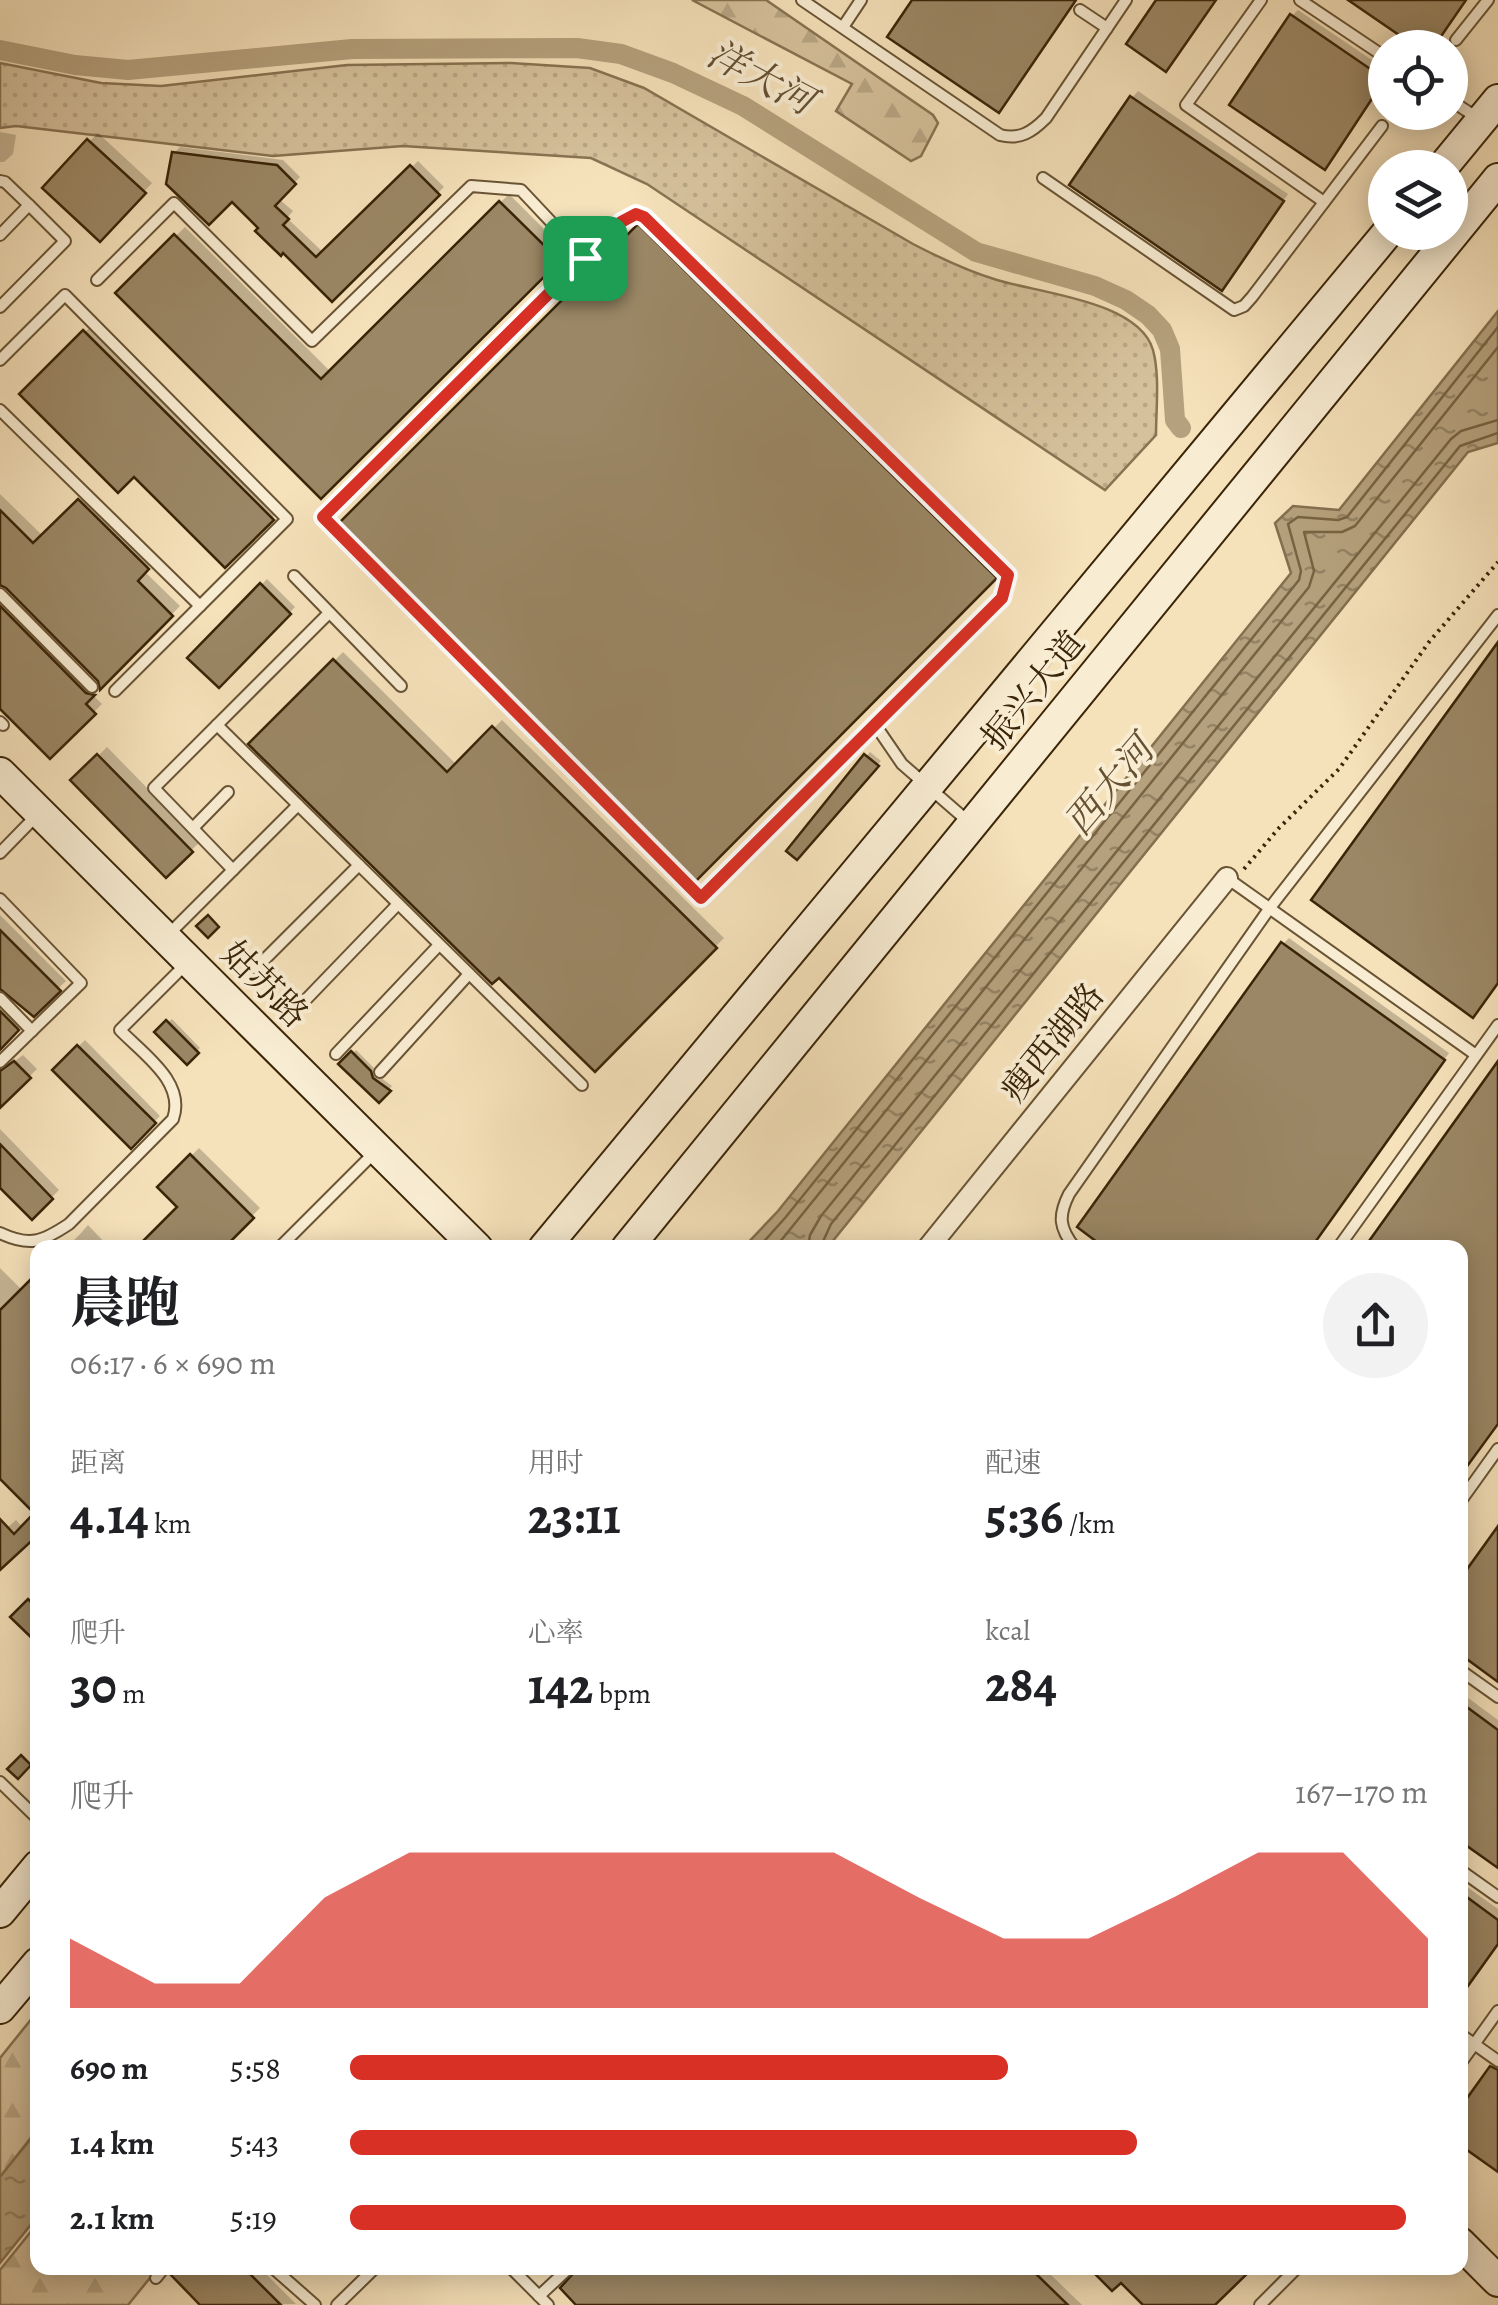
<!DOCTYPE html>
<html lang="zh">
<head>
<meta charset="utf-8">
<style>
  :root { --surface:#fff; --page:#f2f2f2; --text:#202124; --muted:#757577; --accent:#d93025 }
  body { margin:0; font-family:Alegreya,"Noto Serif SC",serif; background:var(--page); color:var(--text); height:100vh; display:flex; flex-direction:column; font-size:38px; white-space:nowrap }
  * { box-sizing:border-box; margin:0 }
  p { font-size:32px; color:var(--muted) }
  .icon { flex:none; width:55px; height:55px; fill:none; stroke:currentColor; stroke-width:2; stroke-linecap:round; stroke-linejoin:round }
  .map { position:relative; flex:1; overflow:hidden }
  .details { position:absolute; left:30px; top:1240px; width:1438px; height:1035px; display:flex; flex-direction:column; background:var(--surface); border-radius:20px; box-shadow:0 5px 25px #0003 }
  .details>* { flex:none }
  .controls { position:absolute; left:1368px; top:30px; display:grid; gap:20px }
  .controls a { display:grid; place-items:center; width:100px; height:100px; border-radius:50%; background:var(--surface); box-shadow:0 5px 25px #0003; font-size:50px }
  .pin { position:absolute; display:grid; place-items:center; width:85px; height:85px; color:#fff; margin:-42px; border-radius:20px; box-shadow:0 5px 15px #0006 }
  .round { display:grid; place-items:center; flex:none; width:105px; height:105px; border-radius:52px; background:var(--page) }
  .summary { display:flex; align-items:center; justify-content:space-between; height:170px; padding:0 40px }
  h1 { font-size:55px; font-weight:700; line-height:75px }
  .stats { display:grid; grid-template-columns:repeat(3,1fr); gap:15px; height:170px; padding:10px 40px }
  .stats div { display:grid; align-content:center }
  .stats b { font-size:50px; font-weight:700 }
  .stats small { font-size:28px; font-weight:400 }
  .stats p { font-size:28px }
  .chart { height:280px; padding:20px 40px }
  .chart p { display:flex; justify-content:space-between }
  .chart svg { width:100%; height:180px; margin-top:10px; fill:var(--accent); opacity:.7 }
  ul { padding:0 40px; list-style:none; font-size:32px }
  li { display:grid; grid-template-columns:160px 120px 1fr; align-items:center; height:75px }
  li i { height:25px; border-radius:12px; background:var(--accent) }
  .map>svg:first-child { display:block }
  .grass { fill:url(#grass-dots); stroke:#887352; stroke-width:2.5 }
  .forest { fill:url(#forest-firs); stroke:#887352; stroke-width:2.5 }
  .water { fill:url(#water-ripples); stroke:#846f4e; stroke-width:2.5 }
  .shadow { fill:#0003 }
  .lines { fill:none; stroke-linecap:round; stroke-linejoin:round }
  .shore { stroke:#786342; stroke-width:2.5 }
  .canal { stroke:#b5a17d; stroke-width:20 }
  .building { fill:#9b8765; stroke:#3a2508; stroke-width:2.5 }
  .lane-casing { stroke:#695434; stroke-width:14 }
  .street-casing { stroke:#695434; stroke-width:24 }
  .secondary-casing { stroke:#3a2508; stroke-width:34 }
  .path { stroke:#3a2508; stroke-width:4; stroke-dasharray:2.5 5; stroke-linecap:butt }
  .lane { stroke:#f8ecd2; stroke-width:10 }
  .street { stroke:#f8ecd2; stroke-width:20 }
  .secondary { stroke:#f8ecd2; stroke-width:30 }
  .route-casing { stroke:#fff; stroke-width:20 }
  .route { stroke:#d93025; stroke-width:12 }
  .labels { text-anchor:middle; stroke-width:8; stroke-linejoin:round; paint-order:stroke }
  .street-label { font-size:35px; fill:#3a2508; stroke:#f8ecd2 }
  .water-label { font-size:38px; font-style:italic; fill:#655031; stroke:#f8ecd2 }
</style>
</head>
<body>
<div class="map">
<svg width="1498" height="2305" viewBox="0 0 1498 2305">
  <defs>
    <pattern id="grass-dots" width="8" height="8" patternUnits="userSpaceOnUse" patternTransform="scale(2.5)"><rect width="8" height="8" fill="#d5c19c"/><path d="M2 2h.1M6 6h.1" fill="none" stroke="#b8a685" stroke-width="1.8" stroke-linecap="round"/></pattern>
    <pattern id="forest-firs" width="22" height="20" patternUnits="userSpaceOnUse" patternTransform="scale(2.5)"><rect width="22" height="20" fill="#d5c19c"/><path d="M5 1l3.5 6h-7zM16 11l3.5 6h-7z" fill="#b8a685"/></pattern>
    <pattern id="water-ripples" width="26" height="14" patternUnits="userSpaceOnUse" patternTransform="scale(2.5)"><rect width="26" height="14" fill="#b5a17d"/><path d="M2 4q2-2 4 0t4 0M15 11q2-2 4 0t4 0" fill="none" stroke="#948364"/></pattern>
  </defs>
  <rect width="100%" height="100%" fill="#f5e1ba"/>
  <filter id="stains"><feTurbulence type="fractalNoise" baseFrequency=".002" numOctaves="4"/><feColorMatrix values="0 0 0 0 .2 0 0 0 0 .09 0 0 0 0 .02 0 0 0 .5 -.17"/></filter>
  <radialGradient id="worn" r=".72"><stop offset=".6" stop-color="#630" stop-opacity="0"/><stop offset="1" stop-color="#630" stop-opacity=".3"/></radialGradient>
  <!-- grass -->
  <path class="grass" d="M0 63 101 83 161 86 347 65 511 63 590 68 644 88 913 244C940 258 967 271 997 280 1039 293 1139 301 1153 350 1160 376 1156 409 1156 435L1105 490 647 184 591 158 403 146 273 156 16 126 0 128Z"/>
  <!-- forest -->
  <g class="forest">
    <path d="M692 0H766L933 115 938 123 921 156 911 161 836 111 852 84Z"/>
    <path d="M37 2012V2130L0 2177V2058Z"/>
    <path d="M37 2224 38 2268H158L128 2305H0V2270Z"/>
  </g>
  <!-- water -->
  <g class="water">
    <path d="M1498 311V443L1468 452 828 1247H744L778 1211 1291 573 1275 523 1293 506 1339 510Z"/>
    <path d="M37 2131V2217L0 2263V2177Z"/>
  </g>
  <!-- shadow -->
  <g class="shadow">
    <path d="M1298 10 1385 69V82L1325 167 1292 16Z"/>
    <path d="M1138 91 1288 194 1228 282 1132 98Z"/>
    <path d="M0 132 16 135 13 154 4 162H0Z"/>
    <path d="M98 133 152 183 100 239 45 188Z"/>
    <path d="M180 147 283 160 300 177 279 199 293 211 287 218 324 253 418 161 444 187 332 299 232 198 174 153Z"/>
    <path d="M509 194 566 251 321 496 118 293 185 227 331 372Z"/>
    <path d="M648 218 1004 568 696 877 343 522Z"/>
    <path d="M93 324 280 510 225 565 134 474 23 394Z"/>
    <path d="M88 492 156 559 144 571 180 606 102 685 8 586 0 583V494L43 536Z"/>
    <path d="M267 579 295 607 219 685 191 658Z"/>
    <path d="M0 584 1 591 94 686 100 687 92 694 102 704 50 756 0 706Z"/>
    <path d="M343 652 457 765 502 720 724 938 595 1068 252 744Z"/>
    <path d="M107 747 200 842 166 874 74 780Z"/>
    <path d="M870 752 881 761 797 857 790 850Z"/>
    <path d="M0 915 66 981 31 1014 0 987Z"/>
    <path d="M1289 938 1449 1053 1310 1248 1283 944Z"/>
    <path d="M0 992 25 1021 0 1048Z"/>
    <path d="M172 1019 200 1048 187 1062 158 1032Z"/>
    <path d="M85 1040 160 1116 131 1145 55 1070Z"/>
    <path d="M356 1050 374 1068 376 1074 392 1086 379 1100 342 1064Z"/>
    <path d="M23 1055 37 1069 0 1105V1058L11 1064Z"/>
    <path d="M0 1129 59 1190 32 1217 0 1184Z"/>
    <path d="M199 1148 260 1208 221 1247 160 1187Z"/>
    <path d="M88 1225 110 1248H66L81 1233Z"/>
    <path d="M0 1268 23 1291 0 1475Z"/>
    <path d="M38 1514V1542L32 1536 0 1558V1534L16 1520 23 1528Z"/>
    <path d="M38 1592V1641L13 1617Z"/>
    <path d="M1460 1692 1498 1720V1865L1460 1837Z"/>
    <path d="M1460 1882 1498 1909V1943L1460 1995Z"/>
    <path d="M181 2268H260L296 2304 204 2305 174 2274Z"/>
    <path d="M582 2268H1044L1082 2305H580L563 2288Z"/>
    <path d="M1092 2268H1249L1212 2305H1147L1121 2279 1112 2288Z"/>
  </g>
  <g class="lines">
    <!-- shore -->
    <g class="shore">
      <path d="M758 1248 785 1218 1299 580 1301 571 1288 524 1298 517 1338 520 1347 517 1498 327"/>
      <path d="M775 1248 1309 587 1314 571 1304 532H1342L1355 526 1498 347"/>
      <path d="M808 1248 810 1235 821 1216 1451 439 1461 431 1498 420"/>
      <path d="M820 1248 831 1224 1460 446 1498 433"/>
    </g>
    <!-- canal -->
    <path class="canal" d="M0 50 75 65 128 70 352 49 577 48 621 54 673 73 743 106 976 252 1095 286 1126 300 1148 315 1162 330 1170 349 1175 420 1181 428"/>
  </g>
  <!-- building -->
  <g class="building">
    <path d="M912 0H1076L999 113 887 37Z"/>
    <path d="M1156 0H1216L1166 72 1126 44Z"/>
    <path d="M1348 0H1466L1433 48H1418Z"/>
    <path d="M1290 14 1385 79 1325 170 1229 105Z"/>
    <path d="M1130 96 1284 201 1222 291 1069 185Z"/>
    <path d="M87 139 146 193 100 242 42 188Z"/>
    <path d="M172 152 277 165 296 184 275 206 289 219 283 225 316 257 410 165 440 195 332 302 283 253 281 256 255 231 258 228 232 202 209 225 166 184Z"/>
    <path d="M499 201 560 261 321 499 115 293 174 234 321 379Z"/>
    <path d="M638 224 997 578 696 881 340 522Z"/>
    <path d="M83 330 274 520 225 568 134 477 118 493 19 394Z"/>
    <path d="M78 499 149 569 138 581 173 616 100 690 98 681 6 588 0 585V510L33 543Z"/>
    <path d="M260 583 291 614 219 688 187 658Z"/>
    <path d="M0 606 86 693 95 695 86 704 96 714 50 759 0 709Z"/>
    <path d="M1498 642V983L1473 1018 1311 900Z"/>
    <path d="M333 659 447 772 492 726 717 948 595 1072 499 978 492 984 248 744Z"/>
    <path d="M97 754 193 852 166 878 70 780Z"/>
    <path d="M864 754 879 766 797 860 786 851Z"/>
    <path d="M208 915 219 927 208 938 196 926Z"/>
    <path d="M0 930 61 991 34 1017 0 989Z"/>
    <path d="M1281 942 1445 1060 1311 1248H1105L1077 1227Z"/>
    <path d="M0 1011 19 1030 0 1050Z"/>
    <path d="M166 1020 199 1053 187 1065 154 1032Z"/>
    <path d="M77 1045 156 1123 131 1149 52 1070Z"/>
    <path d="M351 1051 371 1071 373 1078 391 1091 379 1103 338 1064Z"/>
    <path d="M14 1061 31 1078 0 1108V1071Z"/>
    <path d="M1498 1061V1424L1460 1476V1248H1364Z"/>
    <path d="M0 1144 53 1199 32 1220 0 1188Z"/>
    <path d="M190 1154 254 1218 224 1248H136L177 1207 157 1187Z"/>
    <path d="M38 1272V1535L0 1570V1519L14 1534 34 1513 0 1479V1310Z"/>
    <path d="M1498 1526V1682L1460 1654V1579Z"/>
    <path d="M28 1599 38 1609V1644L10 1617Z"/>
    <path d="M1460 1702 1498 1730V1868L1460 1841Z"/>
    <path d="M21 1755 31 1765 18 1779 7 1769Z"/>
    <path d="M1460 1892 1498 1920V1944L1460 1997Z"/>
    <path d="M1490 2066 1498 2070V2172L1460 2145V2108Z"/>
    <path d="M173 2268H244L281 2305H200L170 2274Z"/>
    <path d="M578 2268H1030L1068 2305H576L560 2288Z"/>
    <path d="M1089 2268H1253L1215 2305H1143L1121 2283 1112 2291Z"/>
  </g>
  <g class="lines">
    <defs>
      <g id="lane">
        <path d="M802 0 1000 135C1020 140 1032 132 1046 118L1126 0"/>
        <path d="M1261 0 1186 105 1324 202"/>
        <path d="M1300 0 1385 57"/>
        <path d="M1080 10 1107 28"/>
        <path d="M843 27 861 0"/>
        <path d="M1456 40 1488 0"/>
        <path d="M1450 100 1476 117"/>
        <path d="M1043 178 1234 310 1244 306 1252 297 1382 126"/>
        <path d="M0 181 5 182 29 205"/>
        <path d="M0 235 29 205 65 241 0 307"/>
        <path d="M97 280 174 203 312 341 471 186 521 190 585 258"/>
        <path d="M0 360 65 295 287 519 115 691"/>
        <path d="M0 410 200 606"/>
        <path d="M294 576 401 686"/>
        <path d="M0 594 92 687"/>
        <path d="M0 722 3 725"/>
        <path d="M217 725 582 1085"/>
        <path d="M876 726 1001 598 1007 575 643 217 636 214 621 222 323 517 701 898 876 726 902 764 971 824"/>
        <path d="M193 828 228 792"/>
        <path d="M0 853 38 814"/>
        <path d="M233 870 154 788 329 613"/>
        <path d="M1227 878 1476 1055"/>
        <path d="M0 899 81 983 0 1062"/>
        <path d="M166 937 298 805"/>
        <path d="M256 968 359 865"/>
        <path d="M0 998 32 1031"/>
        <path d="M293 1013 398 904"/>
        <path d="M336 1054 439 945"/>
        <path d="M380 1072 469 974"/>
        <path d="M0 1233C30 1247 42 1242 69 1224L173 1119C186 1082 143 1054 120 1030L185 965"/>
        <path d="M279 1248 374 1153"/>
        <path d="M1075 1248C1059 1228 1058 1216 1069 1194L1269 909 1498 615"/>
        <path d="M1338 1248 1498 1025"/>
        <path d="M1460 1502 1498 1449"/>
        <path d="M1460 1670 1498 1697"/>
        <path d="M0 1782 38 1819"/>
        <path d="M1460 1870 1498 1897"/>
        <path d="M1460 2034 1498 2061"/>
        <path d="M1460 2064 1498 2011"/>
        <path d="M273 2268 315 2305"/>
        <path d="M511 2268 548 2305"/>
        <path d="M156 2278 164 2268"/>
        <path d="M539 2296 569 2268"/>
        <path d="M337 2305 375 2268"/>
        <path d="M1260 2305 1297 2268"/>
      </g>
      <path id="street" d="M928 1248 1227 878"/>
      <g id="secondary">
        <path d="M1442 168 1498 100"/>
        <path d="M0 773 477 1248"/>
        <path d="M544 1248 1388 232"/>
        <path d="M627 1248 1498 179"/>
        <path d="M0 1912 38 1866"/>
        <path d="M0 2008 38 1963"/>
        <path d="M1460 2243 1498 2281"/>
      </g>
    </defs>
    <!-- lane casing -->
    <use href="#lane" class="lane-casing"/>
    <!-- street casing -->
    <use href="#street" class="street-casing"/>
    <!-- secondary casing -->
    <use href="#secondary" class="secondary-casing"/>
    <!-- path -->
    <path class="path" d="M1244 869 1279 828 1339 769 1429 642 1498 562"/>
    <!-- lane -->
    <use href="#lane" class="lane"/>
    <!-- street -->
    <use href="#street" class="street"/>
    <!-- secondary -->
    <use href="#secondary" class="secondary"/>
  </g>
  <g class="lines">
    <defs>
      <path id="route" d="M636 214 644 217 1008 575 1002 598 701 898 323 517 621 222Z"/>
    </defs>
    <!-- route casing -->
    <use href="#route" class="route-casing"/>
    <!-- route -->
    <use href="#route" class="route"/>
  </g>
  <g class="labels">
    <!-- street labels -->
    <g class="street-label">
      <text transform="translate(1033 690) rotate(-51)" y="12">振兴大道</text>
      <text transform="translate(265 984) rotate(45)" y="12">姑苏路</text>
      <text transform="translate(1052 1042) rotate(-51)" y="12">瘦西湖路</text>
    </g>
    <!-- water labels -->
    <g class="water-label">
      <text transform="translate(761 77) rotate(28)" y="13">洋大河</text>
      <text transform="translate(1109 786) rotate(-50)" y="13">西大河</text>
    </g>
  </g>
  <rect width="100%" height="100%" filter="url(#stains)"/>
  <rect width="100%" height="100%" fill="url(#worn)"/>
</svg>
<div class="controls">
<a><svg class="icon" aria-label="locate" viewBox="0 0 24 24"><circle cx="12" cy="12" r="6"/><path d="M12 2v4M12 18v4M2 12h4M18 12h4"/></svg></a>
<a><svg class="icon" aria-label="layers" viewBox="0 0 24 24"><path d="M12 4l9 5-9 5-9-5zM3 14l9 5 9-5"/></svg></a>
</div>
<div class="pin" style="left:585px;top:258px;background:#1e9e55"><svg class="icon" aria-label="arrive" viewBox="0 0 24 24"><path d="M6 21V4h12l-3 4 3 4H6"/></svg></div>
<section class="details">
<div class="summary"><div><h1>晨跑</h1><p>06:17 · 6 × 690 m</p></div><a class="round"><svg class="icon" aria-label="share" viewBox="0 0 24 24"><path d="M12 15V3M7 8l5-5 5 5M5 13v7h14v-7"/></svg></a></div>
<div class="stats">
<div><p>距离</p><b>4.14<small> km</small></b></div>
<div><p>用时</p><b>23:11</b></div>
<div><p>配速</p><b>5:36<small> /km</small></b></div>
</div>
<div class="stats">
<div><p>爬升</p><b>30<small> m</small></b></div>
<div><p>心率</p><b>142<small> bpm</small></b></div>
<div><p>kcal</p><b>284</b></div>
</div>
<div class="chart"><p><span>爬升</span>167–170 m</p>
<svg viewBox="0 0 160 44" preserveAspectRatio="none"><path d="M0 44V27L10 38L20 38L30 17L40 6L50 6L60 6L70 6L80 6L90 6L100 17L110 27L120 27L130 17L140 6L150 6L160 27V44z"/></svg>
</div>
<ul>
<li><b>690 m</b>5:58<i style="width:61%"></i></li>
<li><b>1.4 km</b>5:43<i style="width:73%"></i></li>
<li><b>2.1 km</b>5:19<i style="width:98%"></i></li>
</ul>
</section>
</div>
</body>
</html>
